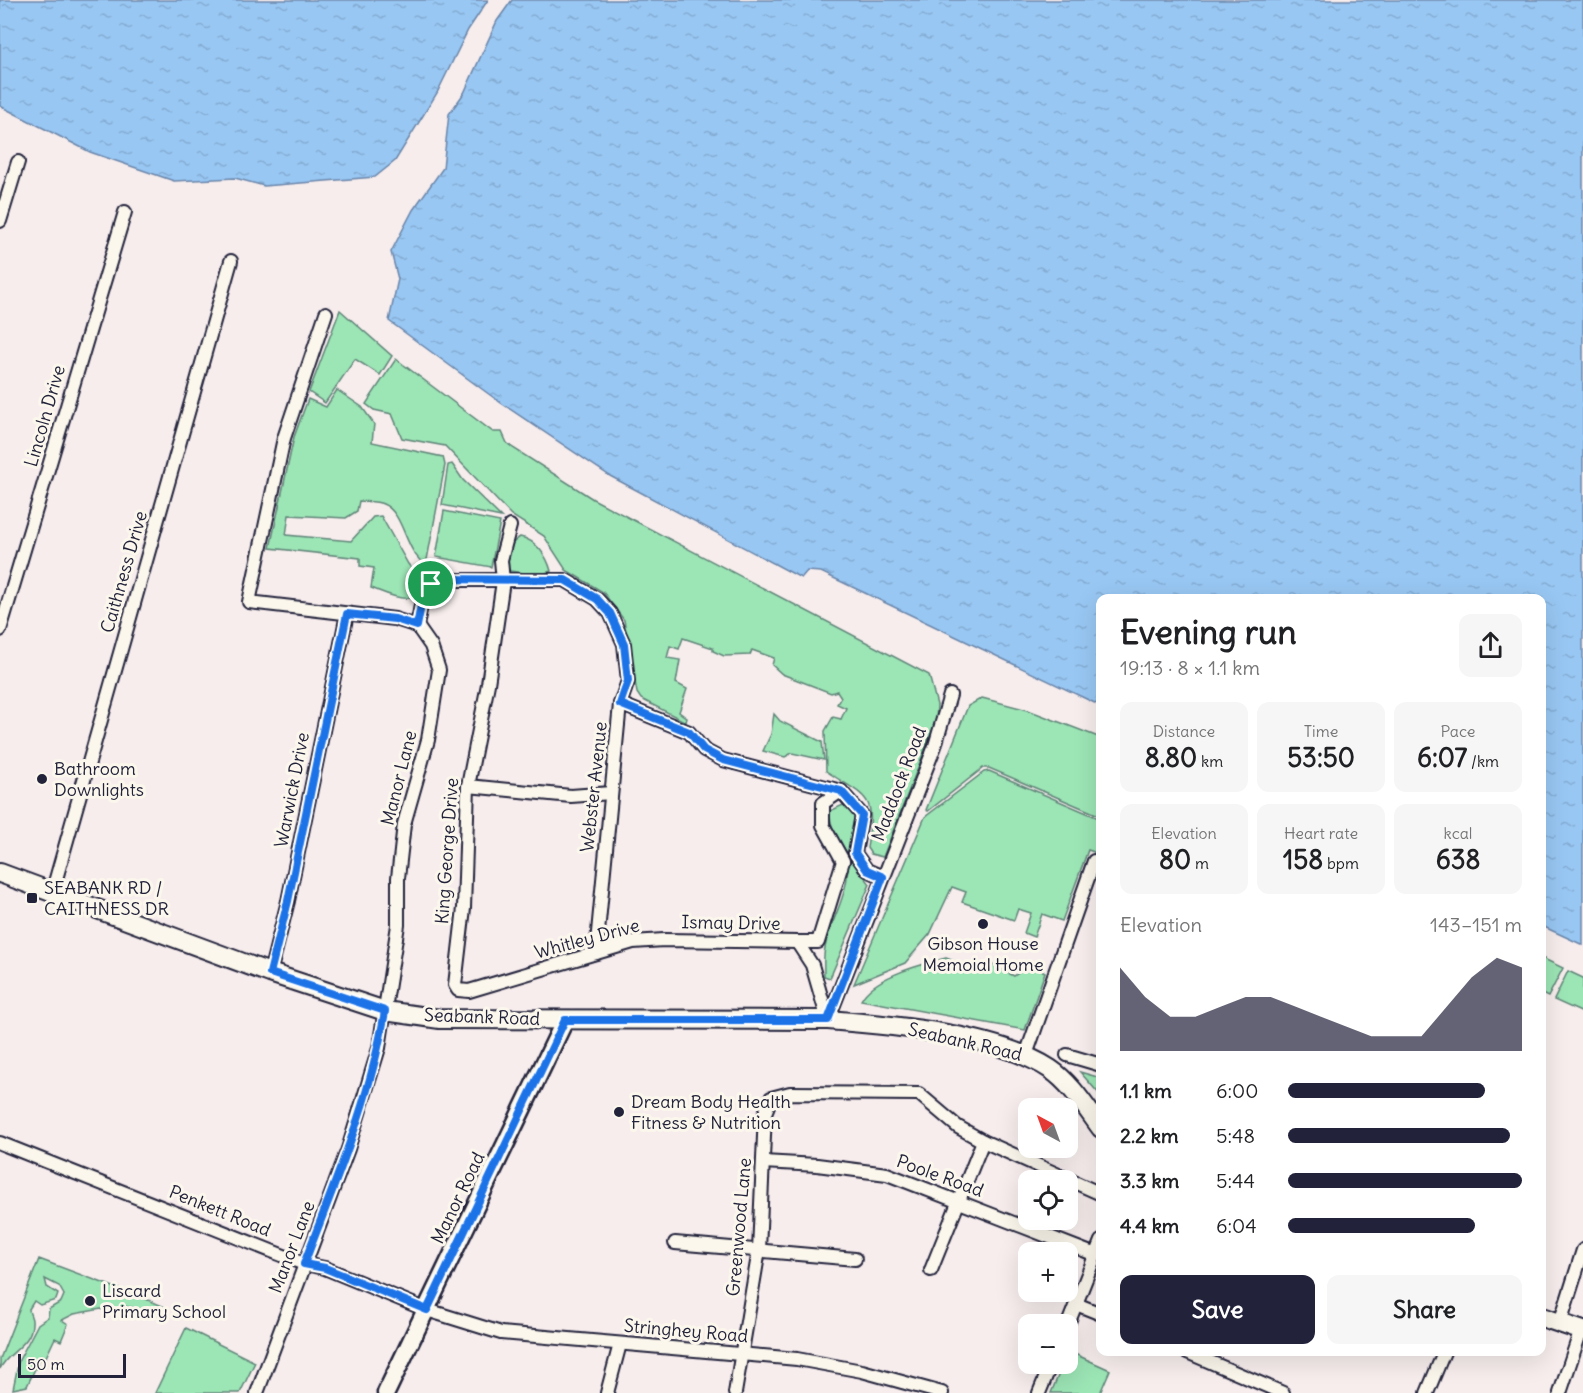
<!DOCTYPE html>
<html lang="en">
<head>
<meta charset="utf-8">
<style>
  :root { --surface:#fff; --page:#f6f6f6; --text:#202124; --muted:#757577; --accent:#22223b }
  body { margin:0; font-family:Delius,sans-serif; background:var(--page); color:var(--text); height:100vh; display:flex; flex-direction:column; font-size:22px; white-space:nowrap }
  * { box-sizing:border-box; margin:0 }
  p { font-size:20px; color:var(--muted) }
  .icon { flex:none; width:33px; height:33px; fill:none; stroke:currentColor; stroke-width:2; stroke-linecap:round; stroke-linejoin:round }
  .map { position:relative; flex:1; overflow:hidden }
  .drawer { position:absolute; left:1096px; top:594px; width:450px; height:762px; display:flex; flex-direction:column; background:var(--surface); border-radius:12px; box-shadow:0 6px 24px #0002 }
  .drawer>* { flex:none }
  .needle { width:39px; rotate:319deg }
  .controls { position:absolute; left:1018px; top:1098px; display:grid; gap:12px }
  .controls a { display:grid; place-items:center; width:60px; height:60px; border-radius:12px; background:var(--surface); box-shadow:0 6px 24px #0002; font-size:30px }
  .scale { position:absolute; left:18px; bottom:15px; width:108px; box-sizing:border-box; padding-left:6px; border:3px solid #22223b; border-top:0; font-size:16px; line-height:21px; white-space:nowrap; color:#22223b; -webkit-text-stroke:4px #fbf7ec; paint-order:stroke }
  .pin { position:absolute; display:grid; place-items:center; width:51px; height:51px; color:#fff; margin:-26px; border:3px solid #fff; border-radius:50%; box-shadow:0 2px 6px #0007 }
  .round { display:grid; place-items:center; flex:none; width:63px; height:63px; border-radius:12px; background:var(--page) }
  .headline { display:flex; align-items:center; justify-content:space-between; height:102px; padding:0 24px }
  h1 { font-size:33px; font-weight:800; line-height:45px }
  .stats { display:grid; grid-template-columns:repeat(3,1fr); gap:9px; height:102px; padding:6px 24px }
  .stats div { display:grid; align-content:center; border-radius:12px; background:var(--page); text-align:center }
  .stats b { font-size:26px; font-weight:800 }
  .stats small { font-size:16px; font-weight:400 }
  .stats p { font-size:16px }
  .chart { height:168px; padding:12px 24px }
  .chart p { display:flex; justify-content:space-between }
  .chart svg { width:100%; height:108px; margin-top:6px; fill:var(--accent); opacity:.7 }
  .primary-button { display:flex; gap:12px; margin-top:auto; padding:12px 24px }
  .primary-button a { flex:1; height:69px; border-radius:12px; background:var(--accent); color:#fff; font-size:24px; font-weight:800; line-height:69px; text-align:center }
  .primary-button a+a { background:var(--page); color:var(--text) }
  ul { padding:0 24px; list-style:none; font-size:20px }
  li { display:grid; grid-template-columns:96px 72px 1fr; align-items:center; height:45px }
  li i { height:15px; border-radius:8px; background:var(--accent) }
  .map>svg:first-child { display:block }
  .grass { fill:#9ce5b5; stroke:#5f8478; stroke-width:1.5 }
  .water { fill:url(#water-ripples); stroke:#6985a9; stroke-width:1.5 }
  .lines { fill:none; stroke-linecap:round; stroke-linejoin:round }
  .minor-casing { stroke:#22223b; stroke-width:16 }
  .secondary-casing { stroke:#22223b; stroke-width:21 }
  .primary-casing { stroke:#22223b; stroke-width:22 }
  .minor { stroke:#fbf7ec; stroke-width:12 }
  .secondary { stroke:#fbf7ec; stroke-width:16 }
  .primary { stroke:#fbf7ec; stroke-width:18 }
  .route-casing { stroke:#fff; stroke-width:12 }
  .route { stroke:#1a73e8; stroke-width:8 }
  .poi-dot { fill:#22223b; stroke:#fbf7ec; stroke-width:2 }
  .labels { text-anchor:middle; stroke-width:6; stroke-linejoin:round; paint-order:stroke }
  .street-label { font-size:18px; fill:#22223b; stroke:#fbf7ec }
  .poi-label { font-size:18px; fill:#22223b; stroke:#fbf7ec; text-anchor:start }
</style>
</head>
<body>
<div class="map">
<svg width="1583" height="1393" viewBox="0 0 1583 1393">
  <defs>
    <pattern id="water-ripples" width="26" height="14" patternUnits="userSpaceOnUse" patternTransform="scale(1.5)"><rect width="26" height="14" fill="#98c7f3"/><path d="M2 4q2-2 4 0t4 0M15 11q2-2 4 0t4 0" fill="none" stroke="#83abd1"/></pattern>
  </defs>
  <rect width="100%" height="100%" fill="#f7eded"/>
  <filter id="ink" filterUnits="userSpaceOnUse"><feTurbulence type="fractalNoise" baseFrequency=".0167" numOctaves="2"/><feDisplacementMap in="SourceGraphic" scale="12" xChannelSelector="R" yChannelSelector="G"/><feConvolveMatrix kernelMatrix="1 2 1 2 8 2 1 2 1" color-interpolation-filters="sRGB"/></filter>
  <g filter="url(#ink)">
    <!-- grass -->
    <g class="grass">
      <path d="M340 310 392 356 380 375 355 359 325 403 309 392Z"/>
      <path d="M396 359 493 432H502L507 443 513 448 593 499 929 675 937 705 936 721 883 857 871 854 867 848C876 793 869 800 826 771L825 731 833 717 841 719 846 708 837 704 841 697 837 691 831 693 782 674 772 665 774 658 752 650 750 655 724 656 713 651V648L683 638 679 649 670 646 667 658 680 660 676 683 687 689 679 712 687 718 686 722 641 699 637 693 624 620 603 592 566 570 544 536 511 515 445 446 402 438 392 414 374 410 366 404Z"/>
      <path d="M337 390 362 407 374 424 372 442 443 457 445 465 426 565C404 552 405 513 383 504 376 501 366 502 359 501L357 511 346 518 289 515 286 535 351 541 373 517 381 516 408 564 421 579C419 611 390 595 371 588L374 568 360 566V558L270 548 294 437 308 399 326 407Z"/>
      <path d="M452 464 463 480 501 517 442 505 448 465Z"/>
      <path d="M444 511 500 522 491 567 436 557Z"/>
      <path d="M520 537C536 540 547 556 551 571L539 575 510 571 506 565C507 552 509 544 520 537Z"/>
      <path d="M982 698 1028 710 1101 738V816L989 768H983L928 811 926 810 968 706Z"/>
      <path d="M774 714 780 721 822 742 824 760 792 753 785 757 763 751 771 734Z"/>
      <path d="M989 771 1101 819V843L1097 853 1088 850 1062 921 1042 914 1034 937 1024 933 1031 913 1018 909 1014 920 962 902 966 892 952 887 930 934 905 963 854 984 925 817 984 772Z"/>
      <path d="M843 805 855 813 850 857 870 884 830 978 824 976C824 967 823 957 825 948 829 924 845 901 847 877 851 848 828 835 830 811Z"/>
      <path d="M946 958 974 969 993 965 1014 976 1029 965 1045 972 1025 1030 861 1000C874 976 921 965 946 958Z"/>
      <path d="M1542 958 1563 968 1548 997 1542 994Z"/>
      <path d="M1568 971 1583 978V1013L1554 1000Z"/>
      <path d="M1080 1072 1101 1078V1096Z"/>
      <path d="M39 1259 148 1300 165 1307 160 1316 152 1311 123 1306 108 1312 101 1309 74 1314 62 1320 68 1324 61 1341 55 1338 46 1357 41 1356 27 1386 13 1389 19 1360 38 1324 48 1317 49 1309 61 1302 64 1295 59 1286 45 1279 47 1287 58 1294 56 1300 40 1305 34 1301 29 1309C29 1314 33 1318 32 1323 32 1345 8 1351 0 1369V1359Z"/>
      <path d="M186 1328 255 1362 240 1393H155Z"/>
      <path d="M1068 1351 1110 1370 1100 1393H1051L1063 1364H1068Z"/>
    </g>
    <!-- water -->
    <g class="water">
      <path d="M0 0H488L468 30 437 93 395 161 375 177 264 186 235 178 174 181 90 152 0 106Z"/>
      <path d="M512 0H1583V945L1542 926V598H1101V706L821 572 807 571 801 578 610 476 501 403 389 321 398 279 391 252 413 210 443 168 449 114 464 93 497 21Z"/>
    </g>
    <g class="lines">
      <defs>
        <g id="minor">
          <path d="M0 221 18 162"/>
          <path d="M510 526 501 560 503 581 488 684 468 786 464 908 455 985 458 990 469 991 633 942 664 940 797 942"/>
          <path d="M417 626 423 595 435 580H565L597 599 610 613 624 644 628 681 620 704 596 953"/>
          <path d="M0 630 125 212"/>
          <path d="M620 704 689 732 704 750 723 760 841 791 862 815 855 853 867 870 883 877"/>
          <path d="M468 786 571 796 611 793"/>
          <path d="M52 893 231 261"/>
          <path d="M270 973 288 901 347 614"/>
          <path d="M828 1020 935 746 950 695"/>
          <path d="M828 1020 812 965 797 942H818L843 861 823 825V803L841 791"/>
          <path d="M1026 1055 1094 861"/>
          <path d="M1067 1055 1101 1065"/>
          <path d="M0 1143 304 1264 325 1268 427 1310 501 1333 797 1359 862 1371 942 1393"/>
          <path d="M763 1162 817 1165 887 1174 1096 1255"/>
          <path d="M675 1243 855 1259"/>
          <path d="M931 1270 983 1141"/>
          <path d="M1076 1304 1101 1314"/>
          <path d="M1560 1323 1583 1250"/>
          <path d="M1068 1324 1101 1241"/>
          <path d="M1187 1352 1283 1393"/>
          <path d="M257 1393 348 1149 379 1048 398 925V878L404 824 428 740 439 670 431 646 417 626 395 619 249 602 284 438 326 313"/>
          <path d="M607 1393 620 1344"/>
          <path d="M735 1393 759 1250 765 1113 771 1098 790 1093 919 1094 958 1127 983 1141 1101 1194"/>
          <path d="M1039 1393 1051 1364"/>
          <path d="M1427 1393 1444 1352"/>
          <path d="M1560 1393 1581 1330"/>
        </g>
        <path id="secondary" d="M386 1393 565 1020"/>
        <g id="primary">
          <path d="M0 873 270 973 385 1011 440 1019 828 1020C892 1025 997 1034 1050 1069 1071 1083 1086 1108 1101 1128"/>
          <path d="M1542 1317 1583 1331"/>
        </g>
      </defs>
      <!-- minor casing -->
      <use href="#minor" class="minor-casing"/>
      <!-- secondary casing -->
      <use href="#secondary" class="secondary-casing"/>
      <!-- primary casing -->
      <use href="#primary" class="primary-casing"/>
      <!-- minor -->
      <use href="#minor" class="minor"/>
      <!-- secondary -->
      <use href="#secondary" class="secondary"/>
      <!-- primary -->
      <use href="#primary" class="primary"/>
    </g>
  </g>
  <g class="lines" filter="url(#ink)">
    <defs>
      <path id="route" d="M435 579 565 580 597 599 610 613 624 644 628 681 620 704 689 732 704 750 723 760 841 791 862 815 855 853 867 870 883 877 828 1020H565L427 1310 325 1268 304 1264C335 1182 371 1099 385 1011L270 973 288 901 347 614 395 619 417 626 423 595Z"/>
    </defs>
    <!-- route casing -->
    <use href="#route" class="route-casing"/>
    <!-- route -->
    <use href="#route" class="route"/>
  </g>
  <!-- markers -->
  <g class="poi-dot">
    <circle cx="42" cy="779" r="6"/>
    <rect x="26" y="892" width="12" height="12" rx="3"/>
    <circle cx="983" cy="924" r="6"/>
    <circle cx="619" cy="1112" r="6"/>
    <circle cx="90" cy="1301" r="6"/>
  </g>
  <g class="labels">
    <!-- street labels -->
    <g class="street-label">
      <text transform="translate(45 416) rotate(-74)" y="6">Lincoln Drive</text>
      <text transform="translate(124 572) rotate(-74)" y="6">Caithness Drive</text>
      <text transform="translate(399 778) rotate(-76)" y="6">Manor Lane</text>
      <text transform="translate(899 784) rotate(-69)" y="6">Maddock Road</text>
      <text transform="translate(594 787) rotate(-84)" y="6">Webster Avenue</text>
      <text transform="translate(292 790) rotate(-79)" y="6">Warwick Drive</text>
      <text transform="translate(447 851) rotate(-86)" y="6">King George Drive</text>
      <text transform="translate(731 923) rotate(1)" y="6">Ismay Drive</text>
      <text transform="translate(587 939) rotate(-15)" y="6">Whitley Drive</text>
      <text transform="translate(482 1017) rotate(2)" y="6">Seabank Road</text>
      <text transform="translate(965 1042) rotate(13)" y="6">Seabank Road</text>
      <text transform="translate(940 1176) rotate(20)" y="6">Poole Road</text>
      <text transform="translate(458 1198) rotate(-64)" y="6">Manor Road</text>
      <text transform="translate(220 1211) rotate(22)" y="6">Penkett Road</text>
      <text transform="translate(739 1227) rotate(-85)" y="6">Greenwood Lane</text>
      <text transform="translate(292 1247) rotate(-69)" y="6">Manor Lane</text>
      <text transform="translate(686 1331) rotate(5)" y="6">Stringhey Road</text>
    </g>
    <!-- poi labels -->
    <g class="poi-label">
      <text x="54" y="775">Bathroom<tspan x="54" dy="21">Downlights</tspan></text>
      <text x="44" y="894">SEABANK RD /<tspan x="44" dy="21">CAITHNESS DR</tspan></text>
      <text x="983" y="950" text-anchor="middle">Gibson House<tspan x="983" dy="21">Memoial Home</tspan></text>
      <text x="631" y="1108">Dream Body Health<tspan x="631" dy="21">Fitness &amp; Nutrition</tspan></text>
      <text x="102" y="1297">Liscard<tspan x="102" dy="21">Primary School</tspan></text>
    </g>
  </g>
</svg>
<div class="controls">
<a><svg class="needle" viewBox="-14 -14 28 28"><path d="M0-13l5 13h-10z" fill="#e53935"/><path d="M0 13l5-13h-10z" fill="#757577"/></svg></a>
<a><svg class="icon" aria-label="locate" viewBox="0 0 24 24"><circle cx="12" cy="12" r="6"/><path d="M12 2v4M12 18v4M2 12h4M18 12h4"/></svg></a>
<a>+</a>
<a>−</a>
</div>
<div class="scale">50 m</div>
<div class="pin" style="left:431px;top:584px;background:#1e9e55"><svg class="icon" aria-label="arrive" viewBox="0 0 24 24"><path d="M6 21V4h12l-3 4 3 4H6"/></svg></div>
<section class="drawer">
<div class="headline"><div><h1>Evening run</h1><p>19:13 · 8 × 1.1 km</p></div><a class="round"><svg class="icon" aria-label="share" viewBox="0 0 24 24"><path d="M12 15V3M7 8l5-5 5 5M5 13v7h14v-7"/></svg></a></div>
<div class="stats">
<div><p>Distance</p><b>8.80<small> km</small></b></div>
<div><p>Time</p><b>53:50</b></div>
<div><p>Pace</p><b>6:07<small> /km</small></b></div>
</div>
<div class="stats">
<div><p>Elevation</p><b>80<small> m</small></b></div>
<div><p>Heart rate</p><b>158<small> bpm</small></b></div>
<div><p>kcal</p><b>638</b></div>
</div>
<div class="chart"><p><span>Elevation</span>143–151 m</p>
<svg viewBox="0 0 160 44" preserveAspectRatio="none"><path d="M0 44V10L10 22L20 30L30 30L40 26L50 22L60 22L70 26L80 30L90 34L100 38L110 38L120 38L130 26L140 14L150 6L160 10V44z"/></svg>
</div>
<ul>
<li><b>1.1 km</b>6:00<i style="width:84%"></i></li>
<li><b>2.2 km</b>5:48<i style="width:95%"></i></li>
<li><b>3.3 km</b>5:44<i style="width:100%"></i></li>
<li><b>4.4 km</b>6:04<i style="width:80%"></i></li>
</ul>
<div class="primary-button"><a>Save</a><a>Share</a></div>
</section>
</div>
</body>
</html>
